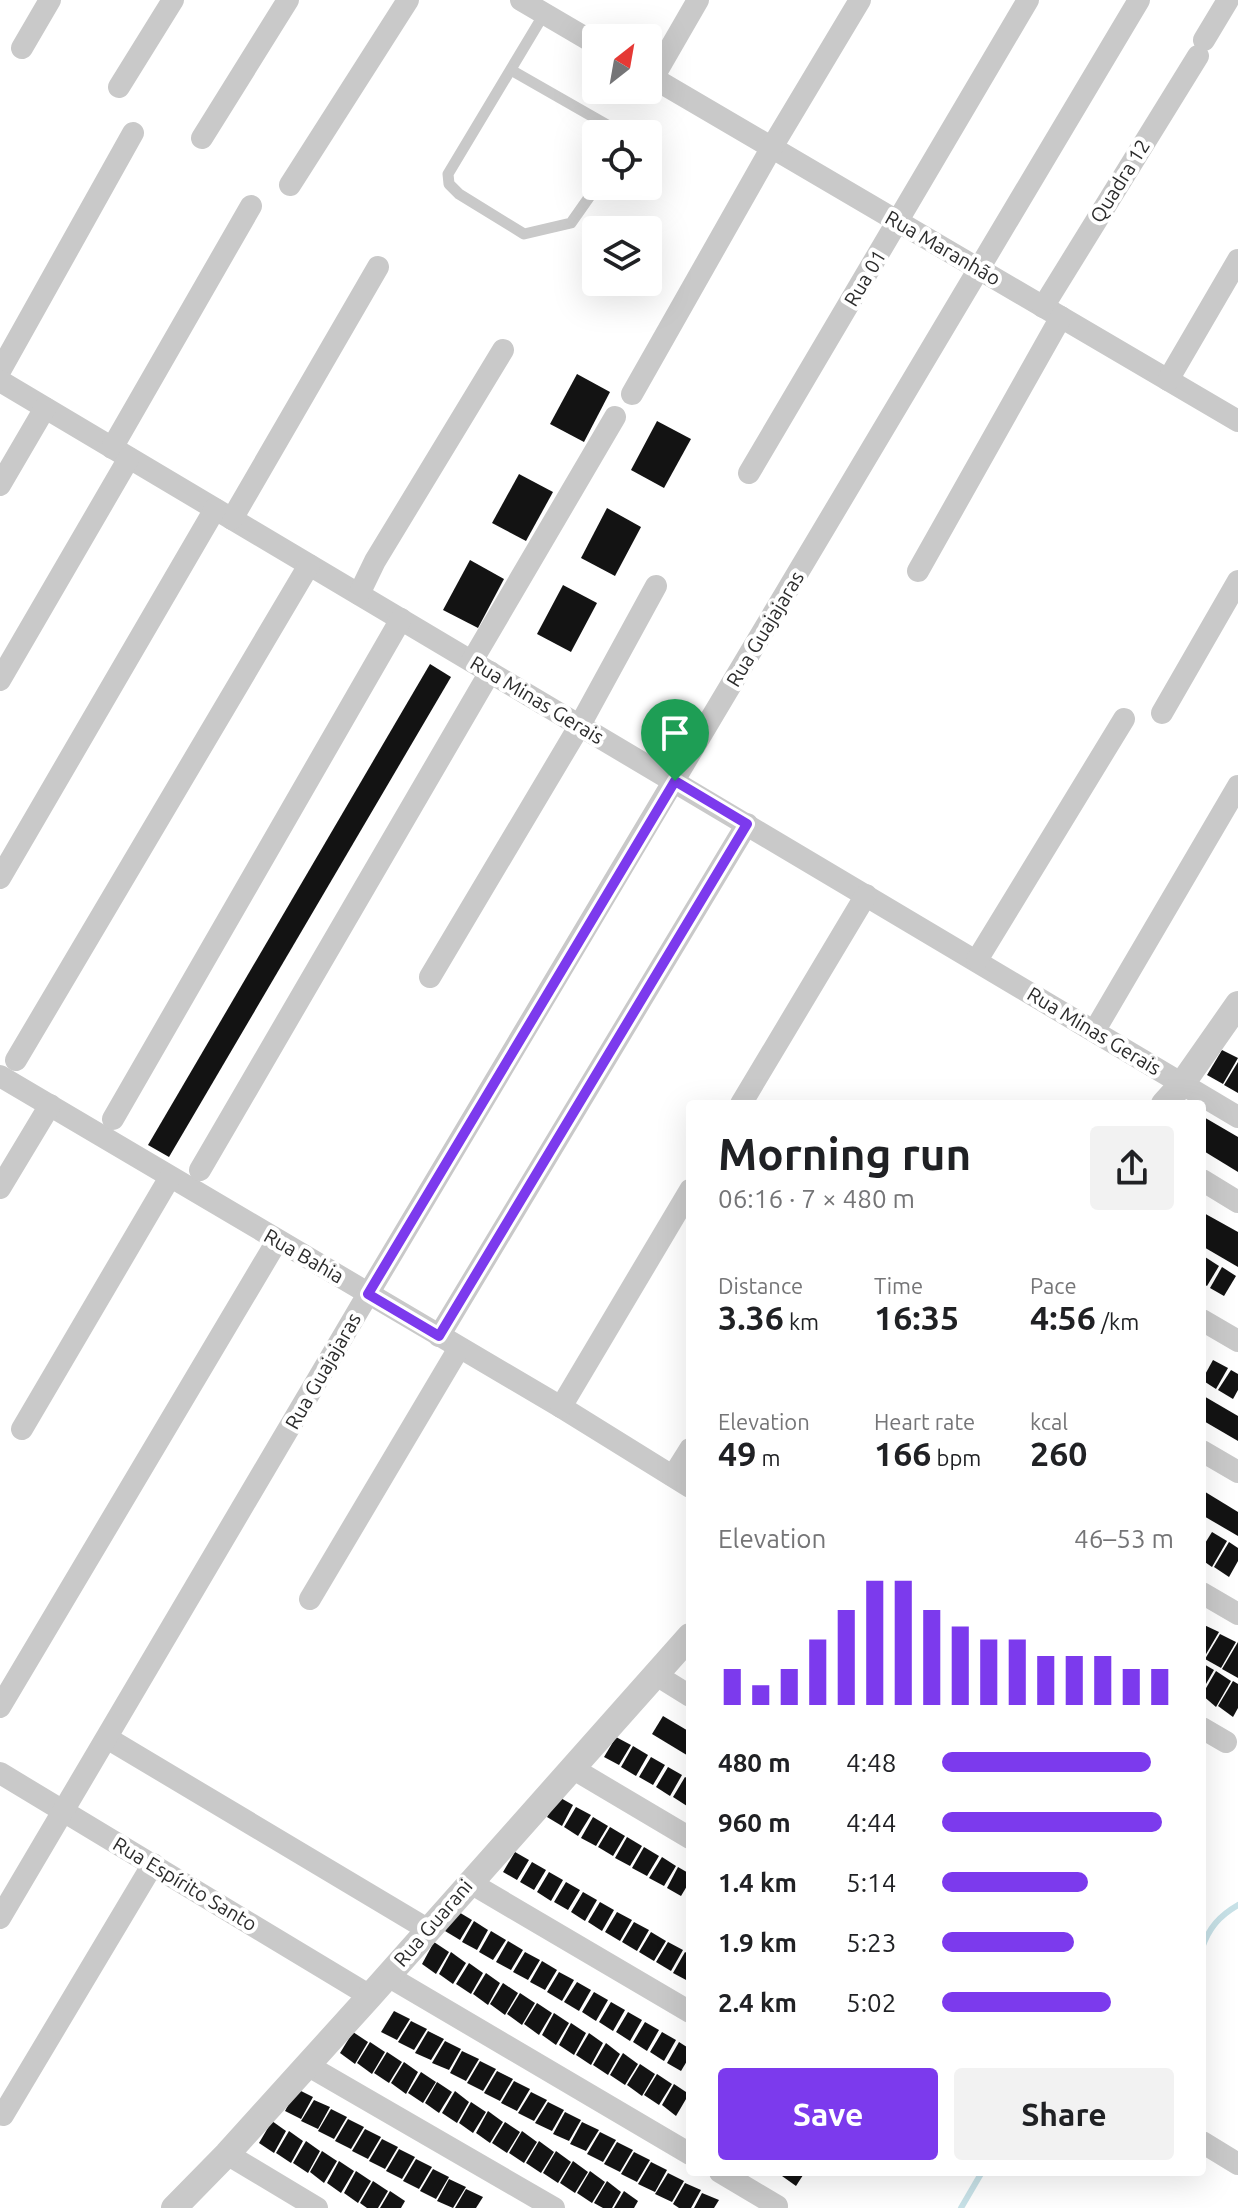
<!DOCTYPE html>
<html lang="en">
<head>
<meta charset="utf-8">
<style>
  :root { --surface:#fff; --page:#f2f2f2; --text:#202124; --muted:#757577; --accent:#7c3aed }
  body { margin:0; font-family:Ubuntu,sans-serif; background:var(--page); color:var(--text); height:100vh; display:flex; flex-direction:column; font-size:30px; white-space:nowrap }
  * { box-sizing:border-box; margin:0 }
  p { font-size:26px; color:var(--muted) }
  .icon { flex:none; width:44px; height:44px; fill:none; stroke:currentColor; stroke-width:2; stroke-linecap:round; stroke-linejoin:round }
  .map { position:relative; flex:1; overflow:hidden }
  .drawer { position:absolute; left:686px; top:1100px; width:520px; height:1076px; display:flex; flex-direction:column; background:var(--surface); border-radius:8px; box-shadow:0 8px 32px #0002 }
  .drawer>* { flex:none }
  .needle { width:52px; rotate:31deg }
  .tools { position:absolute; left:582px; top:24px; display:grid; gap:16px }
  .tools a { display:grid; place-items:center; width:80px; height:80px; border-radius:8px; background:var(--surface); box-shadow:0 8px 32px #0002; font-size:40px }
  .pin { position:absolute; display:grid; place-items:center; width:68px; height:68px; color:#fff; margin:-82px -34px; border-radius:50% 50% 50% 0; rotate:-45deg; box-shadow:0 0 8px #0007 }
  .pin .icon { rotate:45deg }
  .round { display:grid; place-items:center; flex:none; width:84px; height:84px; border-radius:8px; background:var(--page) }
  .headline { display:flex; align-items:center; justify-content:space-between; height:136px; padding:0 32px }
  h1 { font-size:44px; font-weight:700; line-height:60px }
  .metrics { display:grid; grid-template-columns:repeat(3,1fr); gap:12px; height:136px; padding:8px 32px }
  .metrics div { display:grid; align-content:center }
  .metrics b { font-size:34px; font-weight:700 }
  .metrics small { font-size:22px; font-weight:400 }
  .metrics p { font-size:22px }
  .chart { height:224px; padding:16px 32px }
  .chart p { display:flex; justify-content:space-between }
  .chart svg { width:100%; height:144px; margin-top:8px; stroke:var(--accent); stroke-width:6 }
  .cta { display:flex; gap:16px; margin-top:auto; padding:16px 32px }
  .cta a { flex:1; height:92px; border-radius:8px; background:var(--accent); color:#fff; font-size:32px; font-weight:700; line-height:92px; text-align:center }
  .cta a+a { background:var(--page); color:var(--text) }
  ul { padding:0 32px; list-style:none; font-size:26px }
  li { display:grid; grid-template-columns:128px 96px 1fr; align-items:center; height:60px }
  li i { height:20px; border-radius:10px; background:var(--accent) }
  .map>svg:first-child { display:block }
  .lines { fill:none; stroke-linecap:round; stroke-linejoin:round }
  .stream { stroke:#c7e1e7; stroke-width:6 }
  .building { fill:#131313 }
  .service { stroke:#c9c9c9; stroke-width:11 }
  .minor { stroke:#c9c9c9; stroke-width:22 }
  .tertiary { stroke:#c9c9c9; stroke-width:26 }
  .route-casing { stroke:#fff; stroke-width:16 }
  .route { stroke:#7c3aed; stroke-width:10 }
  .labels { text-anchor:middle; stroke-width:8; stroke-linejoin:round; paint-order:stroke }
  .street-label { font-size:20px; fill:#2c2c2c; stroke:#fff }
</style>
</head>
<body>
<div class="map">
<svg width="1238" height="2208" viewBox="0 0 1238 2208">
  <rect width="100%" height="100%" fill="#fff"/>
  <g class="lines">
    <!-- stream -->
    <g class="stream">
      <path d="M1202 1948C1209 1928 1219 1916 1238 1905"/>
      <path d="M961 2208 982 2172"/>
    </g>
  </g>
  <!-- building -->
  <g class="building">
    <path d="M577 374 610 392 584 442 550 424Z"/>
    <path d="M657 421 691 439 664 488 631 470Z"/>
    <path d="M519 474 553 492 526 541 492 523Z"/>
    <path d="M607 508 641 527 615 576 581 558Z"/>
    <path d="M470 560 504 579 478 628 443 610Z"/>
    <path d="M563 585 597 603 571 652 537 634Z"/>
    <path d="M430 664 451 677 169 1157 148 1145Z"/>
    <path d="M1222 1050 1238 1058 1223 1084 1207 1075Z"/>
    <path d="M1238 1062V1093L1224 1085Z"/>
    <path d="M1202 1116 1238 1137V1172L1202 1150Z"/>
    <path d="M1202 1212 1238 1232V1267L1202 1246Z"/>
    <path d="M1205 1257 1219 1266 1207 1286 1202 1283V1262Z"/>
    <path d="M1222 1267 1236 1276 1224 1296 1210 1288Z"/>
    <path d="M1213 1360 1228 1368 1216 1389 1202 1380Z"/>
    <path d="M1231 1370 1238 1374V1390L1233 1399 1218 1390Z"/>
    <path d="M1202 1395 1238 1416V1441L1202 1420Z"/>
    <path d="M1202 1490 1238 1512V1536L1202 1515Z"/>
    <path d="M1212 1532 1227 1541 1212 1567 1202 1560V1548Z"/>
    <path d="M1229 1542 1238 1548V1561L1229 1577 1214 1567Z"/>
    <path d="M1202 1624 1219 1632 1202 1661Z"/>
    <path d="M1220 1634 1236 1642 1221 1668 1205 1659Z"/>
    <path d="M1238 1642V1678L1222 1669Z"/>
    <path d="M1202 1663 1214 1670 1202 1691Z"/>
    <path d="M1216 1671 1231 1681 1216 1707 1202 1695Z"/>
    <path d="M1233 1681 1238 1684V1708L1233 1717 1218 1706Z"/>
    <path d="M663 1716 690 1732V1757L652 1734Z"/>
    <path d="M616 1737 631 1745 619 1765 604 1757Z"/>
    <path d="M633 1746 648 1755 636 1776 621 1767Z"/>
    <path d="M651 1757 665 1765 653 1785 639 1777Z"/>
    <path d="M668 1767 682 1775 670 1796 656 1787Z"/>
    <path d="M685 1777 690 1780V1801L687 1806 673 1797Z"/>
    <path d="M559 1797 573 1805 562 1826 547 1817Z"/>
    <path d="M576 1807 591 1815 578 1836 564 1827Z"/>
    <path d="M593 1817 608 1826 596 1846 581 1838Z"/>
    <path d="M610 1827 625 1836 613 1856 598 1847Z"/>
    <path d="M627 1837 642 1846 630 1866 615 1858Z"/>
    <path d="M644 1847 659 1856 647 1876 632 1868Z"/>
    <path d="M515 1852 529 1860 517 1880 503 1872Z"/>
    <path d="M662 1857 676 1866 664 1886 649 1878Z"/>
    <path d="M532 1862 546 1870 534 1890 520 1882Z"/>
    <path d="M678 1867 690 1874V1881L681 1896 667 1888Z"/>
    <path d="M549 1872 563 1880 551 1901 537 1892Z"/>
    <path d="M566 1882 580 1890 568 1910 554 1902Z"/>
    <path d="M583 1892 597 1900 585 1921 571 1912Z"/>
    <path d="M600 1902 614 1910 602 1931 588 1922Z"/>
    <path d="M457 1911 472 1920 460 1940 445 1931Z"/>
    <path d="M617 1912 632 1920 620 1941 605 1932Z"/>
    <path d="M474 1921 488 1930 477 1950 462 1942Z"/>
    <path d="M634 1922 649 1930 637 1951 622 1942Z"/>
    <path d="M491 1931 506 1940 493 1960 479 1952Z"/>
    <path d="M651 1932 666 1941 654 1961 639 1952Z"/>
    <path d="M508 1941 523 1950 511 1970 496 1962Z"/>
    <path d="M434 1942 449 1952 436 1974 422 1964Z"/>
    <path d="M668 1942 683 1950 671 1971 656 1962Z"/>
    <path d="M451 1952 466 1963 453 1984 439 1974Z"/>
    <path d="M525 1952 540 1960 528 1980 513 1972Z"/>
    <path d="M685 1952 690 1955 688 1981 673 1973Z"/>
    <path d="M542 1961 557 1970 545 1990 530 1982Z"/>
    <path d="M469 1963 483 1973 471 1994 456 1984Z"/>
    <path d="M559 1972 574 1980 562 2001 547 1992Z"/>
    <path d="M486 1973 500 1983 488 2005 473 1994Z"/>
    <path d="M577 1982 591 1990 579 2011 564 2002Z"/>
    <path d="M503 1983 518 1993 505 2015 490 2004Z"/>
    <path d="M594 1992 608 2000 596 2021 582 2012Z"/>
    <path d="M520 1993 535 2003 522 2025 507 2014Z"/>
    <path d="M611 2002 625 2010 613 2031 599 2022Z"/>
    <path d="M537 2003 552 2013 539 2035 524 2024Z"/>
    <path d="M394 2011 410 2019 397 2040 381 2032Z"/>
    <path d="M628 2012 642 2020 630 2041 616 2032Z"/>
    <path d="M554 2013 569 2023 556 2045 542 2035Z"/>
    <path d="M411 2021 427 2029 414 2050 398 2042Z"/>
    <path d="M645 2022 659 2030 647 2051 633 2042Z"/>
    <path d="M571 2023 586 2033 574 2055 559 2045Z"/>
    <path d="M428 2031 444 2039 431 2060 415 2053Z"/>
    <path d="M353 2032 368 2042 355 2064 340 2053Z"/>
    <path d="M662 2032 676 2040 664 2061 650 2052Z"/>
    <path d="M589 2033 603 2043 591 2065 576 2055Z"/>
    <path d="M445 2041 461 2049 449 2070 432 2063Z"/>
    <path d="M370 2042 385 2052 372 2074 357 2063Z"/>
    <path d="M679 2042 690 2049V2056L681 2071 667 2063Z"/>
    <path d="M606 2043 620 2054 608 2075 593 2065Z"/>
    <path d="M462 2051 479 2059 466 2081 450 2073Z"/>
    <path d="M387 2052 402 2062 389 2083 374 2073Z"/>
    <path d="M623 2053 638 2064 625 2085 610 2075Z"/>
    <path d="M480 2061 496 2069 483 2091 467 2083Z"/>
    <path d="M404 2062 418 2072 406 2094 391 2083Z"/>
    <path d="M640 2064 655 2074 642 2096 627 2085Z"/>
    <path d="M497 2071 513 2079 500 2101 484 2093Z"/>
    <path d="M421 2072 436 2082 423 2103 408 2093Z"/>
    <path d="M657 2074 672 2084 659 2105 644 2095Z"/>
    <path d="M514 2081 530 2089 517 2111 501 2103Z"/>
    <path d="M437 2082 452 2092 439 2113 425 2103Z"/>
    <path d="M674 2084 689 2094 676 2116 662 2105Z"/>
    <path d="M297 2089 313 2097 301 2119 285 2111Z"/>
    <path d="M455 2091 469 2102 457 2123 442 2113Z"/>
    <path d="M531 2092 547 2100 534 2121 518 2113Z"/>
    <path d="M314 2100 330 2107 318 2129 301 2121Z"/>
    <path d="M471 2102 486 2112 473 2133 459 2123Z"/>
    <path d="M548 2102 564 2110 552 2131 535 2123Z"/>
    <path d="M331 2109 347 2117 334 2139 318 2131Z"/>
    <path d="M488 2111 503 2122 490 2143 476 2133Z"/>
    <path d="M565 2112 581 2120 569 2141 553 2134Z"/>
    <path d="M348 2119 364 2127 351 2149 335 2141Z"/>
    <path d="M272 2121 286 2131 274 2153 259 2143Z"/>
    <path d="M505 2122 520 2132 507 2153 492 2143Z"/>
    <path d="M582 2122 599 2130 586 2151 570 2144Z"/>
    <path d="M365 2129 381 2137 368 2159 352 2151Z"/>
    <path d="M289 2131 303 2141 291 2163 276 2153Z"/>
    <path d="M522 2131 537 2142 524 2163 509 2153Z"/>
    <path d="M600 2132 616 2140 603 2162 587 2154Z"/>
    <path d="M382 2139 398 2147 385 2169 369 2161Z"/>
    <path d="M306 2141 320 2151 308 2173 293 2163Z"/>
    <path d="M539 2141 554 2152 541 2173 526 2163Z"/>
    <path d="M617 2142 633 2150 620 2172 604 2164Z"/>
    <path d="M399 2149 415 2157 402 2179 386 2171Z"/>
    <path d="M322 2151 337 2161 324 2183 310 2172Z"/>
    <path d="M556 2151 571 2162 558 2183 543 2173Z"/>
    <path d="M634 2152 650 2160 637 2182 621 2174Z"/>
    <path d="M416 2159 432 2167 419 2189 403 2181Z"/>
    <path d="M339 2161 354 2171 341 2193 327 2183Z"/>
    <path d="M573 2161 588 2172 575 2193 560 2183Z"/>
    <path d="M651 2162 667 2170 655 2192 638 2184Z"/>
    <path d="M433 2169 449 2177 436 2199 420 2191Z"/>
    <path d="M356 2171 371 2181 358 2203 344 2193Z"/>
    <path d="M590 2171 605 2182 592 2203 577 2193Z"/>
    <path d="M784 2172H805L796 2186 782 2176Z"/>
    <path d="M668 2173 684 2181 672 2202 655 2194Z"/>
    <path d="M449 2179 466 2187 453 2208 437 2201Z"/>
    <path d="M373 2181 388 2191 378 2208H367L360 2203Z"/>
    <path d="M607 2181 621 2192 612 2208H603L594 2203Z"/>
    <path d="M685 2183 701 2190 691 2208H679L673 2204Z"/>
    <path d="M466 2189 483 2197 476 2208H455Z"/>
    <path d="M390 2191 405 2201 401 2208H380Z"/>
    <path d="M624 2191 638 2201 634 2208H614Z"/>
    <path d="M702 2193 719 2200 714 2208H694Z"/>
  </g>
  <g class="lines">
    <!-- service -->
    <g class="service">
      <path d="M544 14 448 174 449 184 459 194 524 234 571 223 597 186"/>
      <path d="M511 70 623 134"/>
    </g>
    <!-- minor -->
    <g class="minor">
      <path d="M521 0 596 44"/>
      <path d="M1204 40 1228 0"/>
      <path d="M22 48 50 0"/>
      <path d="M648 75 1238 421"/>
      <path d="M653 78 698 0"/>
      <path d="M119 87 173 0"/>
      <path d="M202 138 288 0"/>
      <path d="M290 185 408 0"/>
      <path d="M1043 307 1198 56"/>
      <path d="M0 371 133 133"/>
      <path d="M1168 380 1238 260"/>
      <path d="M0 381 1238 1117"/>
      <path d="M632 394 772 147 860 0"/>
      <path d="M112 448 251 206"/>
      <path d="M749 473 1028 0"/>
      <path d="M0 485 45 408"/>
      <path d="M232 519 378 267"/>
      <path d="M918 571 1061 317"/>
      <path d="M359 594 375 561 503 350"/>
      <path d="M472 661 615 417"/>
      <path d="M0 680 129 458"/>
      <path d="M1162 713 1238 581"/>
      <path d="M0 878 215 509"/>
      <path d="M977 960 1124 719"/>
      <path d="M430 977 580 725 656 586"/>
      <path d="M1095 1030 1238 786"/>
      <path d="M16 1060 309 565"/>
      <path d="M0 1076 561 1407 690 1487"/>
      <path d="M741 1104 866 895"/>
      <path d="M113 1119 401 619"/>
      <path d="M200 1170 490 672"/>
      <path d="M1202 1180 1238 1202"/>
      <path d="M0 1188 50 1105"/>
      <path d="M1202 1320 1238 1341"/>
      <path d="M439 1336 747 824"/>
      <path d="M561 1407 690 1190"/>
      <path d="M22 1429 170 1177"/>
      <path d="M1202 1451 1238 1472"/>
      <path d="M673 1476 690 1449"/>
      <path d="M1202 1593 1238 1614"/>
      <path d="M310 1599 459 1348"/>
      <path d="M659 1671 661 1678 690 1696"/>
      <path d="M0 1707 277 1241"/>
      <path d="M1202 1728 1226 1742"/>
      <path d="M107 1738 427 1929"/>
      <path d="M572 1768 690 1838"/>
      <path d="M0 1773 370 1996"/>
      <path d="M469 1882 690 2012"/>
      <path d="M0 1918 368 1294 1139 0"/>
      <path d="M389 1974 393 1979 690 2154"/>
      <path d="M307 2065 554 2208"/>
      <path d="M3 2115 153 1864"/>
      <path d="M1202 2142 1238 2164"/>
      <path d="M227 2154 317 2208"/>
      <path d="M720 2172 777 2206"/>
    </g>
    <!-- tertiary -->
    <g class="tertiary">
      <path d="M1164 1104 1182 1084 1238 1004"/>
      <path d="M174 2208 227 2154 370 1996 690 1636"/>
    </g>
  </g>
  <g class="lines">
    <defs>
      <path id="route" d="M675 781 747 824 439 1336 368 1294Z"/>
    </defs>
    <!-- route casing -->
    <use href="#route" class="route-casing"/>
    <!-- route -->
    <use href="#route" class="route"/>
  </g>
  <g class="labels">
    <!-- street labels -->
    <g class="street-label">
      <text transform="translate(1120 181) rotate(-58)" y="7">Quadra 12</text>
      <text transform="translate(943 248) rotate(30)" y="7">Rua Maranhão</text>
      <text transform="translate(865 278) rotate(-59)" y="7">Rua 01</text>
      <text transform="translate(765 629) rotate(-59)" y="7">Rua Guajajaras</text>
      <text transform="translate(537 700) rotate(31)" y="7">Rua Minas Gerais</text>
      <text transform="translate(1094 1031) rotate(31)" y="7">Rua Minas Gerais</text>
      <text transform="translate(304 1256) rotate(30)" y="7">Rua Bahia</text>
      <text transform="translate(323 1371) rotate(-60)" y="7">Rua Guajajaras</text>
      <text transform="translate(185 1884) rotate(31)" y="7">Rua Espírito Santo</text>
      <text transform="translate(433 1923) rotate(-49)" y="7">Rua Guarani</text>
    </g>
  </g>
</svg>
<div class="tools">
<a><svg class="needle" viewBox="-14 -14 28 28"><path d="M0-13l5 13h-10z" fill="#e53935"/><path d="M0 13l5-13h-10z" fill="#757577"/></svg></a>
<a><svg class="icon" aria-label="locate" viewBox="0 0 24 24"><circle cx="12" cy="12" r="6"/><path d="M12 2v4M12 18v4M2 12h4M18 12h4"/></svg></a>
<a><svg class="icon" aria-label="layers" viewBox="0 0 24 24"><path d="M12 4l9 5-9 5-9-5zM3 14l9 5 9-5"/></svg></a>
</div>
<div class="pin" style="left:675px;top:781px;background:#1e9e55"><svg class="icon" aria-label="arrive" viewBox="0 0 24 24"><path d="M6 21V4h12l-3 4 3 4H6"/></svg></div>
<section class="drawer">
<div class="headline"><div><h1>Morning run</h1><p>06:16 · 7 × 480 m</p></div><a class="round"><svg class="icon" aria-label="share" viewBox="0 0 24 24"><path d="M12 15V3M7 8l5-5 5 5M5 13v7h14v-7"/></svg></a></div>
<div class="metrics">
<div><p>Distance</p><b>3.36<small> km</small></b></div>
<div><p>Time</p><b>16:35</b></div>
<div><p>Pace</p><b>4:56<small> /km</small></b></div>
</div>
<div class="metrics">
<div><p>Elevation</p><b>49<small> m</small></b></div>
<div><p>Heart rate</p><b>166<small> bpm</small></b></div>
<div><p>kcal</p><b>260</b></div>
</div>
<div class="chart"><p><span>Elevation</span>46–53 m</p>
<svg viewBox="0 0 160 44" preserveAspectRatio="none"><path d="M5 44V33M15 44V38M25 44V33M35 44V24M45 44V15M55 44V6M65 44V6M75 44V15M85 44V20M95 44V24M105 44V24M115 44V29M125 44V29M135 44V29M145 44V33M155 44V33"/></svg>
</div>
<ul>
<li><b>480 m</b>4:48<i style="width:90%"></i></li>
<li><b>960 m</b>4:44<i style="width:95%"></i></li>
<li><b>1.4 km</b>5:14<i style="width:63%"></i></li>
<li><b>1.9 km</b>5:23<i style="width:57%"></i></li>
<li><b>2.4 km</b>5:02<i style="width:73%"></i></li>
</ul>
<div class="cta"><a>Save</a><a>Share</a></div>
</section>
</div>
</body>
</html>
